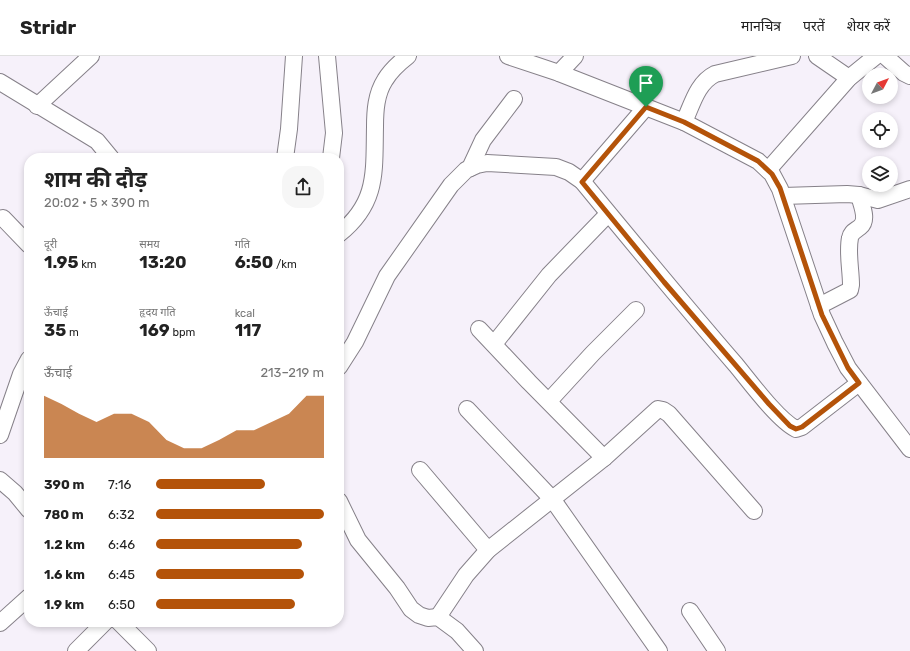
<!DOCTYPE html>
<html lang="hi">
<head>
<meta charset="utf-8">
<style>
  :root { --surface:#fff; --page:#f6f6f6; --text:#222; --muted:#767676; --line:#e0e0e0; --accent:#b45309 }
  body { margin:0; font-family:Rubik,"Noto Sans Devanagari",sans-serif; background:var(--page); color:var(--text); height:100vh; display:flex; flex-direction:column; font-size:15px; white-space:nowrap }
  * { box-sizing:border-box; margin:0 }
  p { font-size:13px; color:var(--muted) }
  .icon { flex:none; width:22px; height:22px; fill:none; stroke:currentColor; stroke-width:2; stroke-linecap:round; stroke-linejoin:round }
  .map { position:relative; flex:1; overflow:hidden }
  .details { position:absolute; left:24px; top:97px; width:320px; height:474px; display:flex; flex-direction:column; background:var(--surface); border-radius:16px; box-shadow:0 2px 6px #0003 }
  .details>* { flex:none }
  .needle { width:26px; rotate:49deg }
  .tools { position:absolute; left:862px; top:12px; display:grid; gap:8px }
  .tools a { display:grid; place-items:center; width:36px; height:36px; border-radius:50%; background:var(--surface); box-shadow:0 2px 6px #0003; font-size:20px }
  .pin { position:absolute; display:grid; place-items:center; width:34px; height:34px; color:#fff; margin:-41px -17px; border-radius:50% 50% 50% 0; rotate:-45deg; box-shadow:0 0 4px #0007 }
  .pin .icon { rotate:45deg }
  .round { display:grid; place-items:center; flex:none; width:42px; height:42px; border-radius:16px; background:var(--page) }
  .overview { display:flex; align-items:center; justify-content:space-between; height:68px; padding:0 20px }
  h1 { font-size:22px; font-weight:700; line-height:30px }
  .figures { display:grid; grid-template-columns:repeat(3,1fr); gap:6px; height:68px; padding:4px 20px }
  .figures div { display:grid; align-content:center }
  .figures b { font-size:17px; font-weight:700 }
  .figures small { font-size:11px; font-weight:400 }
  .figures p { font-size:11px }
  .chart { height:112px; padding:8px 20px }
  .chart p { display:flex; justify-content:space-between }
  .chart svg { width:100%; height:72px; margin-top:4px; fill:var(--accent); opacity:.7 }
  ul { padding:0 20px; list-style:none; font-size:13px }
  li { display:grid; grid-template-columns:64px 48px 1fr; align-items:center; height:30px }
  li i { height:10px; border-radius:5px; background:var(--accent) }
  header { display:flex; align-items:center; gap:24px; box-sizing:border-box; height:56px; padding:0 20px; background:var(--surface); border-bottom:1px solid var(--line) }
  header strong { font-size:19px }
  nav { display:flex; gap:22px; margin-inline-start:auto; font-size:14px }
  .map>svg:first-child { display:block }
  .lines { fill:none; stroke-linecap:round; stroke-linejoin:round }
  .minor-casing { stroke:#868189; stroke-width:18 }
  .minor { stroke:#fff; stroke-width:16 }
  .route-casing { stroke:#fff; stroke-width:8 }
  .route { stroke:#b45309; stroke-width:5 }
</style>
</head>
<body>
<header>
<strong>Stridr</strong>
<nav><a>मानचित्र</a><a>परतें</a><a>शेयर करें</a></nav>
</header>
<div class="map">
<svg width="910" height="595" viewBox="0 0 910 595">
  <rect width="100%" height="100%" fill="#f6f1fa"/>
  <g class="lines">
    <defs>
      <g id="minor">
        <path d="M327 0 334 77 331 102"/>
        <path d="M508 0 559 17 684 66 758 105 772 118 780 133 822 259 835 287 848 312 910 393"/>
        <path d="M817 0 849 22"/>
        <path d="M885 0 904 17 910 20"/>
        <path d="M559 17 575 0"/>
        <path d="M0 26 97 85 111 102"/>
        <path d="M37 50 91 0"/>
        <path d="M684 66C692 49 697 27 715 18L792 0"/>
        <path d="M285 102 289 73 294 0"/>
        <path d="M470 112 483 84 514 43"/>
        <path d="M768 114 849 22 876 0"/>
        <path d="M582 125 646 51"/>
        <path d="M783 140 847 138 859 139 878 144 910 133"/>
        <path d="M3 162 29 189"/>
        <path d="M339 178C378 147 374 116 375 71 375 55 376 38 385 24 391 14 399 7 408 0"/>
        <path d="M819 250 850 234 851 229C851 214 847 196 850 182 851 176 855 175 860 171 869 164 861 148 859 139"/>
        <path d="M479 273 529 326 604 402"/>
        <path d="M494 288 549 219 608 158"/>
        <path d="M339 311 355 286 387 220 451 129 466 114 477 109 487 107 556 111 569 116 582 125C633 187 684 249 736 309 750 326 778 364 796 373L802 371 859 327"/>
        <path d="M549 345 593 297 636 254"/>
        <path d="M467 353 553 444 659 595"/>
        <path d="M0 379 21 318 29 303"/>
        <path d="M420 414 488 494"/>
        <path d="M0 424 15 437 29 454"/>
        <path d="M339 445 358 484 397 532 411 553 419 559 428 562 438 561 457 575 475 595"/>
        <path d="M690 555 717 595"/>
        <path d="M438 561 466 519 488 494 604 402 658 353 663 354 669 358 754 455"/>
        <path d="M119 566 148 595"/>
        <path d="M0 567 29 541"/>
        <path d="M76 595 105 566"/>
      </g>
    </defs>
    <!-- minor casing -->
    <use href="#minor" class="minor-casing"/>
    <!-- minor -->
    <use href="#minor" class="minor"/>
  </g>
  <g class="lines">
    <defs>
      <path id="route" d="M646 51 684 66 758 105 772 118 780 132 822 259 848 312 859 327 802 371 796 373 790 370 769 348 664 226 582 126Z"/>
    </defs>
    <!-- route casing -->
    <use href="#route" class="route-casing"/>
    <!-- route -->
    <use href="#route" class="route"/>
  </g>
</svg>
<div class="tools">
<a><svg class="needle" viewBox="-14 -14 28 28"><path d="M0-13l5 13h-10z" fill="#e53935"/><path d="M0 13l5-13h-10z" fill="#767676"/></svg></a>
<a><svg class="icon" aria-label="locate" viewBox="0 0 24 24"><circle cx="12" cy="12" r="6"/><path d="M12 2v4M12 18v4M2 12h4M18 12h4"/></svg></a>
<a><svg class="icon" aria-label="layers" viewBox="0 0 24 24"><path d="M12 4l9 5-9 5-9-5zM3 14l9 5 9-5"/></svg></a>
</div>
<div class="pin" style="left:646px;top:51px;background:#1e9e55"><svg class="icon" aria-label="arrive" viewBox="0 0 24 24"><path d="M6 21V4h12l-3 4 3 4H6"/></svg></div>
<section class="details">
<div class="overview"><div><h1>शाम की दौड़</h1><p>20:02 · 5 × 390 m</p></div><a class="round"><svg class="icon" aria-label="share" viewBox="0 0 24 24"><path d="M12 15V3M7 8l5-5 5 5M5 13v7h14v-7"/></svg></a></div>
<div class="figures">
<div><p>दूरी</p><b>1.95<small> km</small></b></div>
<div><p>समय</p><b>13:20</b></div>
<div><p>गति</p><b>6:50<small> /km</small></b></div>
</div>
<div class="figures">
<div><p>ऊँचाई</p><b>35<small> m</small></b></div>
<div><p>हृदय गति</p><b>169<small> bpm</small></b></div>
<div><p>kcal</p><b>117</b></div>
</div>
<div class="chart"><p><span>ऊँचाई</span>213–219 m</p>
<svg viewBox="0 0 160 44" preserveAspectRatio="none"><path d="M0 44V6L10 11L20 17L30 22L40 17L50 17L60 22L70 33L80 38L90 38L100 33L110 27L120 27L130 22L140 17L150 6L160 6V44z"/></svg>
</div>
<ul>
<li><b>390 m</b>7:16<i style="width:65%"></i></li>
<li><b>780 m</b>6:32<i style="width:100%"></i></li>
<li><b>1.2 km</b>6:46<i style="width:87%"></i></li>
<li><b>1.6 km</b>6:45<i style="width:88%"></i></li>
<li><b>1.9 km</b>6:50<i style="width:83%"></i></li>
</ul>
</section>
</div>
</body>
</html>
